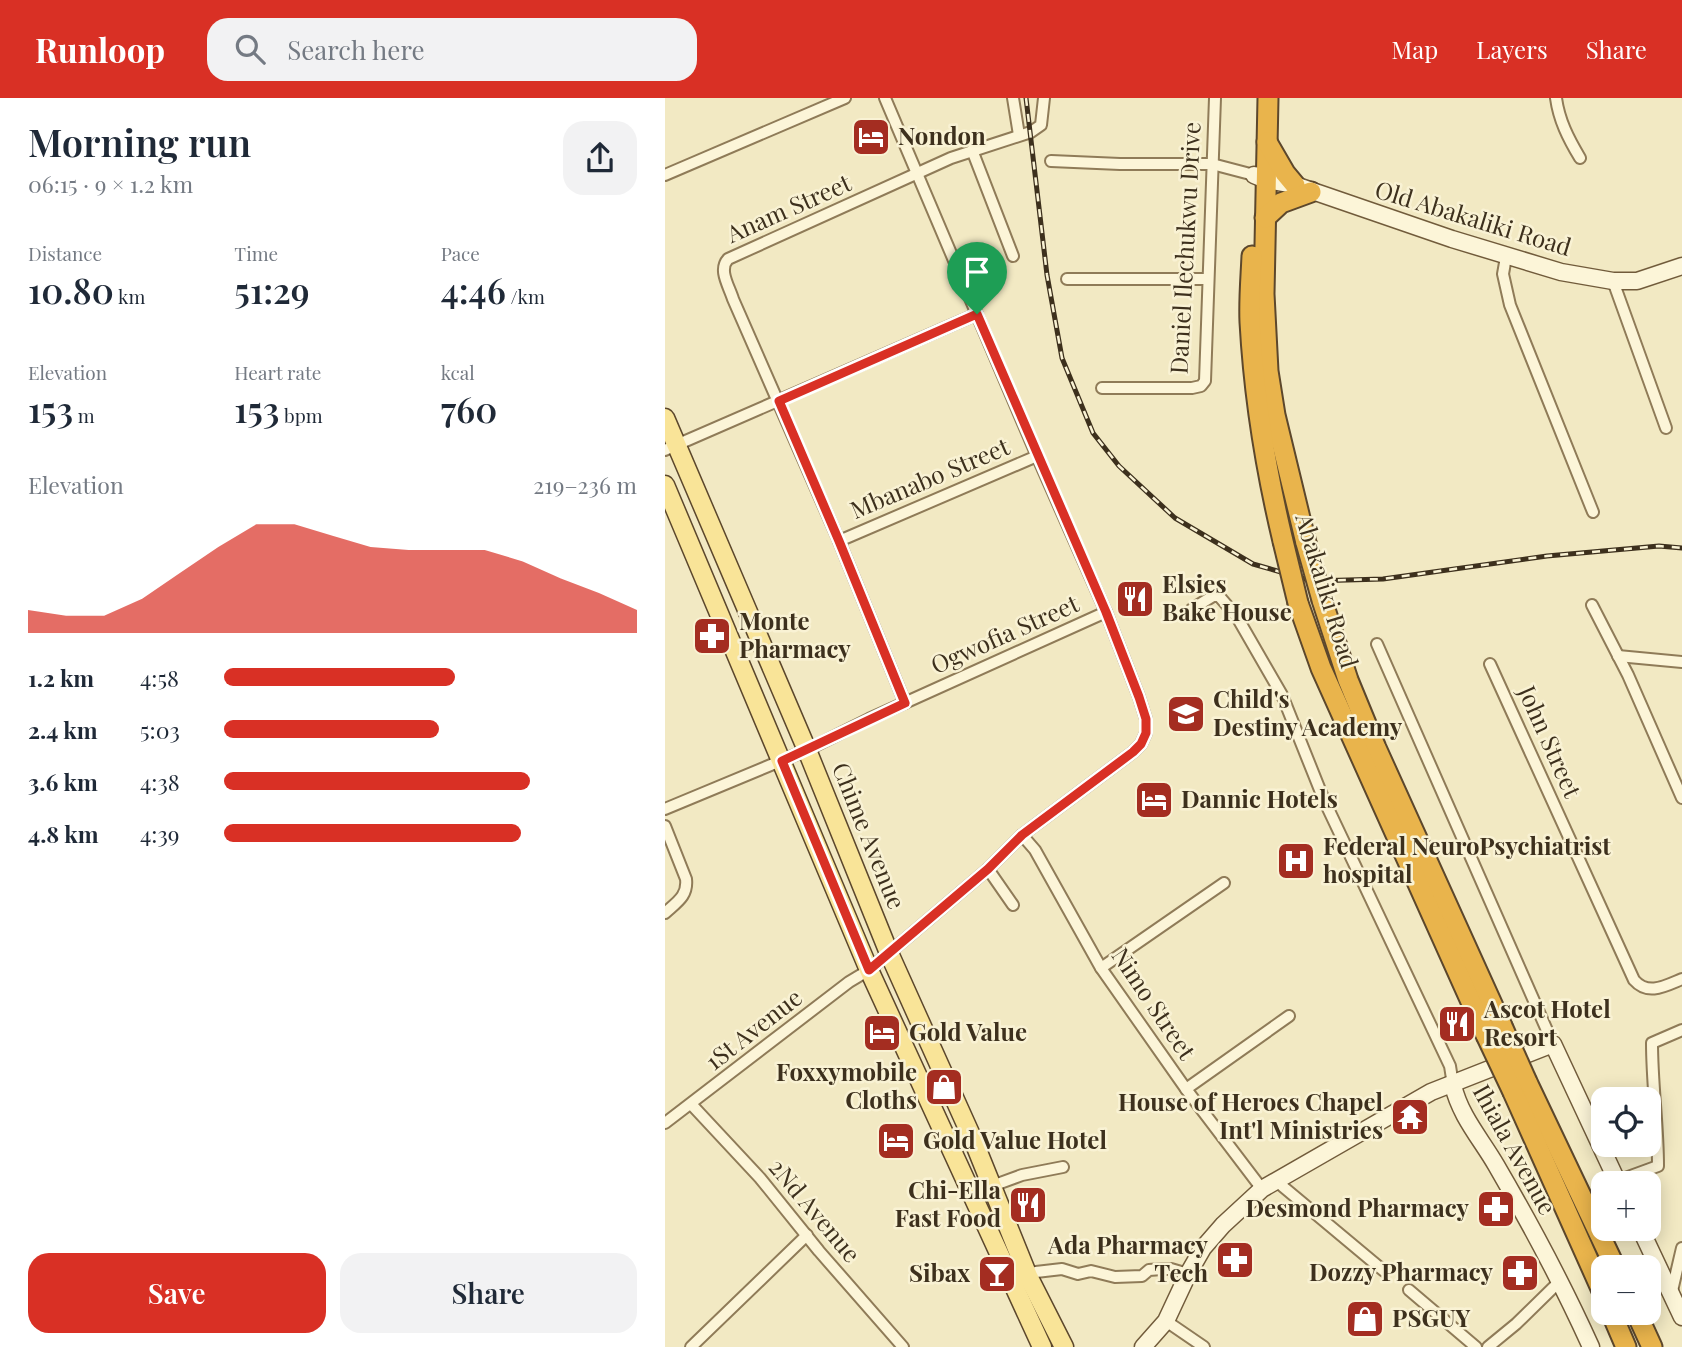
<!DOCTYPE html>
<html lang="en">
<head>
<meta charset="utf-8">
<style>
  :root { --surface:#fff; --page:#f2f2f3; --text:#1f2937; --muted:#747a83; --accent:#d93025 }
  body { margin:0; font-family:"Playfair Display",serif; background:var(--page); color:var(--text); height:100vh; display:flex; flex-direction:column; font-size:26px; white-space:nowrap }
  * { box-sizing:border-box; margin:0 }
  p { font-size:23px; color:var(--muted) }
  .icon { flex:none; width:38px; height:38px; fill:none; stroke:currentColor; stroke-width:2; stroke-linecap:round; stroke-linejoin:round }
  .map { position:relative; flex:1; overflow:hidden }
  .sheet { display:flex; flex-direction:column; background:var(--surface); width:665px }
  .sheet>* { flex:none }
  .buttons { position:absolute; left:926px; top:989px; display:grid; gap:14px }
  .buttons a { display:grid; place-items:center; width:70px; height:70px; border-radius:14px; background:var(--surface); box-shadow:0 4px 18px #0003; font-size:35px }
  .pin { position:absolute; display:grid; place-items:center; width:60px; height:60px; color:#fff; margin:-72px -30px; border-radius:50% 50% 50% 0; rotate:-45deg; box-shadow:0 0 7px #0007 }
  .pin .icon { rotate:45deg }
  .round { display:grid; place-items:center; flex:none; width:74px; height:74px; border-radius:21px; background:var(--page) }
  .summary { display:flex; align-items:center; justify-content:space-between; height:119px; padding:0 28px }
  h1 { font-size:38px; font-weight:600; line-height:52px }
  .stats { display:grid; grid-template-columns:repeat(3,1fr); gap:10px; height:119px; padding:7px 28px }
  .stats div { display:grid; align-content:center }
  .stats b { font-size:35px; font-weight:600 }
  .stats small { font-size:19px; font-weight:400 }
  .stats p { font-size:19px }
  .chart { height:196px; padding:14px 28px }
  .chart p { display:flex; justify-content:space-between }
  .chart svg { width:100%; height:126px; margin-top:7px; fill:var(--accent); opacity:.7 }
  .action { display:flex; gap:14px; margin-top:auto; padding:14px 28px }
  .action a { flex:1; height:80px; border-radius:21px; background:var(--accent); color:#fff; font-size:28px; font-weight:600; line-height:80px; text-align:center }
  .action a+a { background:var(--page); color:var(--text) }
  ul { padding:0 28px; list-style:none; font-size:23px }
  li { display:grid; grid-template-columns:112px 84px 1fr; align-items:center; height:52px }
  li i { height:18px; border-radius:9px; background:var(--accent) }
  header { display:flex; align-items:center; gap:42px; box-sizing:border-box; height:98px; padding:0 35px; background:var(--accent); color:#fff }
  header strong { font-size:33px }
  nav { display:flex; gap:38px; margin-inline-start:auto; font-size:24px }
  .search { width:490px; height:63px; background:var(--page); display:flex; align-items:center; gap:18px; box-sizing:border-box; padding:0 24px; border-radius:21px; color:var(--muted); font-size:26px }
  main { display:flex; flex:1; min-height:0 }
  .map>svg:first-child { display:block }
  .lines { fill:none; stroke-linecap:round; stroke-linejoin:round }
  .street-casing { stroke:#8f7b58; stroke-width:14 }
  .secondary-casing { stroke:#715b3b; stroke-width:19 }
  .primary-casing { stroke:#5c472c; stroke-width:21 }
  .highway-casing { stroke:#5c472c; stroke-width:23 }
  .street { stroke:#fcf5d8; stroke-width:10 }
  .secondary { stroke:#fcf5d8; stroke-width:16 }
  .primary { stroke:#f9e498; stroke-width:18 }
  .highway { stroke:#e9b44c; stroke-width:19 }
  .rail-casing { stroke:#3d301d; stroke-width:5 }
  .rail { stroke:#f9f2d4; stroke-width:2.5; stroke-dasharray:8; stroke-linecap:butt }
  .highway-bridge-casing { stroke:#5c472c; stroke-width:23; stroke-linecap:butt }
  .highway-bridge { stroke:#e9b44c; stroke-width:19 }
  .route-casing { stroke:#fff; stroke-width:14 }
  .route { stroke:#d93025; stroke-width:9 }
  .labels { text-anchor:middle; stroke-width:5; stroke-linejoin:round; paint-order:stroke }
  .poi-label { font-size:24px; font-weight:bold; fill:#3d301d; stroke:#f9f2d4; text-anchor:start }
  .street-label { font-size:24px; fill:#3d301d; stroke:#f9f2d4 }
</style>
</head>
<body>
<header>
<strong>Runloop</strong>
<div class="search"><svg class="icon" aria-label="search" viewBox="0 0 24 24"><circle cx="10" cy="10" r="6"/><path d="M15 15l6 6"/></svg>Search here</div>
<nav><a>Map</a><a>Layers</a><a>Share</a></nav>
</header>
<main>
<section class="sheet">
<div class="summary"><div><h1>Morning run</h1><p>06:15 · 9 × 1.2 km</p></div><a class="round"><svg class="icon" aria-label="share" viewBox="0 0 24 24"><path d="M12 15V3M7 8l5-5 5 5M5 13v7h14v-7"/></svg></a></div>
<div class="stats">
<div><p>Distance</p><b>10.80<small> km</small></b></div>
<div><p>Time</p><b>51:29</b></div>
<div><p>Pace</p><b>4:46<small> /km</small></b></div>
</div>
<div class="stats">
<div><p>Elevation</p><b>153<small> m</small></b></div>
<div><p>Heart rate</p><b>153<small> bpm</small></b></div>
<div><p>kcal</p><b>760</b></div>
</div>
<div class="chart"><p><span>Elevation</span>219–236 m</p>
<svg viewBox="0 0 160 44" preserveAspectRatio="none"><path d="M0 44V36L10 38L20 38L30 32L40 23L50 14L60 6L70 6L80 10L90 14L100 15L110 15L120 15L130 19L140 25L150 30L160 36V44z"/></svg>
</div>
<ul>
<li><b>1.2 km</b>4:58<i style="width:56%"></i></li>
<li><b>2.4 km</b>5:03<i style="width:52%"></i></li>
<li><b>3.6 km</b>4:38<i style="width:74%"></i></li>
<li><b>4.8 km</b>4:39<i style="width:72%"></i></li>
</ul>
<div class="action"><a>Save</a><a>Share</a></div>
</section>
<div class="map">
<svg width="1017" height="1249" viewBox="0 0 1017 1249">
  <rect width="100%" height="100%" fill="#f2e9c3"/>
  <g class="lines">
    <defs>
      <g id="street">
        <path d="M348 0 354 37"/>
        <path d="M891 0C894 22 903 40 915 60"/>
        <path d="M307 52 348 158"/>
        <path d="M386 63 455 66H547L589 77"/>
        <path d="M0 77 180 0"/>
        <path d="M841 159 838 176 845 207 928 414"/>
        <path d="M402 181H542"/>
        <path d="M948 183 1001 330"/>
        <path d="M437 290H527L536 288 540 283 550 0"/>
        <path d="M0 352 312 216"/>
        <path d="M174 443 372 358"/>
        <path d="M927 507 963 577 1017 700"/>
        <path d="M527 511 548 498H554L572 519 617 597 659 702 785 968 788 987"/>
        <path d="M712 546 888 946"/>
        <path d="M953 558 1017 564"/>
        <path d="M825 566 969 882C983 898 1000 888 1017 881"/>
        <path d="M240 605 174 443 68 201C64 188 53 172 63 161L286 60 366 34 376 27 379 0"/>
        <path d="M0 711 142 652 204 621 441 514"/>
        <path d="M0 728 21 781C23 798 12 804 0 815"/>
        <path d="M357 737 370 752 436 870 521 991 597 1091"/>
        <path d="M323 771 348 807"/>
        <path d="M436 870 559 785"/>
        <path d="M521 991 624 918"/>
        <path d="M26 1006 95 1080 154 1153 238 1249"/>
        <path d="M0 1025 184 884 204 872 323 771 357 737 468 654 476 646 481 635V621L474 599 441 514 372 358 220 0"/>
        <path d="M610 1082 719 1173"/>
        <path d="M952 1083 993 1068C993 1027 987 986 987 945L1017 932"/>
        <path d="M327 1088 357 1077 398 1069"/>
        <path d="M363 1178 371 1174 397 1171 413 1176 426 1173 450 1179 477 1178 484 1172 497 1171H506L523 1176"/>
        <path d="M744 1192 811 1249"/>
        <path d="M1006 1197 1017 1150"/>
        <path d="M501 1223 539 1249"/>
        <path d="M26 1249 142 1137"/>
        <path d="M823 1249 851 1226 896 1182"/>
      </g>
      <g id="secondary">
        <path d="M589 77 601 82 630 87 787 141 896 174 948 183H972L1017 168"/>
        <path d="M788 987C795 1018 816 1041 831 1067 866 1127 898 1187 926 1249"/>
        <path d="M975 1130 1017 1219"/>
        <path d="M478 1249 501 1223 523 1176 538 1150 558 1127 597 1091 766 994 888 946 953 1085"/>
      </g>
      <g id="primary">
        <path d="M0 320 142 652 224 855 309 1044 363 1178 399 1249"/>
        <path d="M0 387 204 872 377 1249"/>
      </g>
      <g id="highway">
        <path d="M603 0 599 196 603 273 610 317 641 445"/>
        <path d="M602 44 620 75 630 87"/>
        <path d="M600 120 616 105 646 94"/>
        <path d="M587 158C586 180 584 202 585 224 589 297 601 372 618 443"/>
        <path d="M657 502 683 582 711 650 837 928"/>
        <path d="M633 505 656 570 821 937"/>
        <path d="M862 984 950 1169"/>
        <path d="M848 994 938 1195"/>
        <path d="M946 1214 961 1249"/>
        <path d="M971 1214 987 1249"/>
      </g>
    </defs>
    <!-- street casing -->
    <use href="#street" class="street-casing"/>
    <!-- secondary casing -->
    <use href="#secondary" class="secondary-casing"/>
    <!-- primary casing -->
    <use href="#primary" class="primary-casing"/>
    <!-- highway casing -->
    <use href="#highway" class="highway-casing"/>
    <!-- street -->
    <use href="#street" class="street"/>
    <!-- secondary -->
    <use href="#secondary" class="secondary"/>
    <!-- primary -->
    <use href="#primary" class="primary"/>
    <!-- highway -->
    <use href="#highway" class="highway"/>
    <defs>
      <path id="rail" d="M361 0 382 177 397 260 428 335 454 368 510 420 588 466 647 483 718 481 882 458 994 448 1017 450"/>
    </defs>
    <!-- rail casing -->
    <use href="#rail" class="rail-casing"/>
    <!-- rail -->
    <use href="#rail" class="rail"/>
    <defs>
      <g id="highway-bridge">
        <path d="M618 443 633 505"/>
        <path d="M641 445 657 502"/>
        <path d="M837 928 862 984"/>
        <path d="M821 937 848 994"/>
      </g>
    </defs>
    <!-- highway-bridge casing -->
    <use href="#highway-bridge" class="highway-bridge-casing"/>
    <!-- highway-bridge -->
    <use href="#highway-bridge" class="highway-bridge"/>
  </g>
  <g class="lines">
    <defs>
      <path id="route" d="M312 216 441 514 474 599 481 621V635L476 646 468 654 357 737 323 771 204 872 117 663 240 605 174 443 114 303Z"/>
    </defs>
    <!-- route casing -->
    <use href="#route" class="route-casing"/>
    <!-- route -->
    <use href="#route" class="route"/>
  </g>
  <!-- icons -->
  <defs>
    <symbol id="hotel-square" viewBox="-11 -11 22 22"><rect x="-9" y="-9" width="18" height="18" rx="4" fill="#a42d21" stroke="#f9f2d4"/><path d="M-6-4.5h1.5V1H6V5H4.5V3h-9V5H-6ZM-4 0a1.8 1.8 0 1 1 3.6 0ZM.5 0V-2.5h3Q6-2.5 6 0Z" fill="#fff"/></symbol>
    <symbol id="restaurant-square" viewBox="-11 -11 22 22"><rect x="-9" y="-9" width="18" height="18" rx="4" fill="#a42d21" stroke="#f9f2d4"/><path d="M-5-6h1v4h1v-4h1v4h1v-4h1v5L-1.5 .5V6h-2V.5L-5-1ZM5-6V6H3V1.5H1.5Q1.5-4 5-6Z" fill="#fff"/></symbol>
    <symbol id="pharmacy-square" viewBox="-11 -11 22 22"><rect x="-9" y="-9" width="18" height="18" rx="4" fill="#a42d21" stroke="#f9f2d4"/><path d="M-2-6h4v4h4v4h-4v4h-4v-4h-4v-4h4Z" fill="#fff"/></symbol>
    <symbol id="school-square" viewBox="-11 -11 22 22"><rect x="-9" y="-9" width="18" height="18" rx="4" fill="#a42d21" stroke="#f9f2d4"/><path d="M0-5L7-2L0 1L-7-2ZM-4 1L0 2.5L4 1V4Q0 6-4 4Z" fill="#fff"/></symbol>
    <symbol id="hospital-square" viewBox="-11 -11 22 22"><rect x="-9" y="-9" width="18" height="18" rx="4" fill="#a42d21" stroke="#f9f2d4"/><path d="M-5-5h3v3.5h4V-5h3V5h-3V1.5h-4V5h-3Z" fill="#fff"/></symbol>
    <symbol id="shop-square" viewBox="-11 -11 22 22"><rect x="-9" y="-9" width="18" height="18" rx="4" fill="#a42d21" stroke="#f9f2d4"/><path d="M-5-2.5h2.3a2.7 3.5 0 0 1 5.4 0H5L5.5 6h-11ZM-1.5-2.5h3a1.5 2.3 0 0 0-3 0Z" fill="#fff"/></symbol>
    <symbol id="temple-square" viewBox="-11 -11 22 22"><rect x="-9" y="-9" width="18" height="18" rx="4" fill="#a42d21" stroke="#f9f2d4"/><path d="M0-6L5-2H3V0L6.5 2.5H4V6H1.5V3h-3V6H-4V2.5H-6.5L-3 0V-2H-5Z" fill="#fff"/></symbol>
    <symbol id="bar-square" viewBox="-11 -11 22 22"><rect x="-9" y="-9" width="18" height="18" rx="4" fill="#a42d21" stroke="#f9f2d4"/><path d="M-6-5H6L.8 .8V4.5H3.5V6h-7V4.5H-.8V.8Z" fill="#fff"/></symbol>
  </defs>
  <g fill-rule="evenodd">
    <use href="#hotel-square" x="184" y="17" width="44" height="44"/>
    <use href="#restaurant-square" x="448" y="479" width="44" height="44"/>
    <use href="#pharmacy-square" x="25" y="516" width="44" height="44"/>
    <use href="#school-square" x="499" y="594" width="44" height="44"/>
    <use href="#hotel-square" x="467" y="680" width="44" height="44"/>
    <use href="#hospital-square" x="609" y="741" width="44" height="44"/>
    <use href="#restaurant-square" x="770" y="904" width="44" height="44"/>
    <use href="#hotel-square" x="195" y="913" width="44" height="44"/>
    <use href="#shop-square" x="257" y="967" width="44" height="44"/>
    <use href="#temple-square" x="723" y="997" width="44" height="44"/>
    <use href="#hotel-square" x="209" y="1021" width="44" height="44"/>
    <use href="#restaurant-square" x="341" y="1085" width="44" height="44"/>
    <use href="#pharmacy-square" x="809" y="1089" width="44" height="44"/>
    <use href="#pharmacy-square" x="548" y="1140" width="44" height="44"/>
    <use href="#pharmacy-square" x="833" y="1153" width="44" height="44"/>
    <use href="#bar-square" x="310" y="1154" width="44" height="44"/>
    <use href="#shop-square" x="678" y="1199" width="44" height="44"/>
  </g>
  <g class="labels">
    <!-- poi labels -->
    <g class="poi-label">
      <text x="233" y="47">Nondon</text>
      <text x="497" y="495">Elsies<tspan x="497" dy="28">Bake House</tspan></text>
      <text x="74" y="532">Monte<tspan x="74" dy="28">Pharmacy</tspan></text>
      <text x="548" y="610">Child's<tspan x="548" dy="28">Destiny Academy</tspan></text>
      <text x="516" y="710">Dannic Hotels</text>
      <text x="658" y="757">Federal NeuroPsychiatrist<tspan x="658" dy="28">hospital</tspan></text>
      <text x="819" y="920">Ascot Hotel<tspan x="819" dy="28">Resort</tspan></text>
      <text x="244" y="943">Gold Value</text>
      <text x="252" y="983" text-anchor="end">Foxxymobile<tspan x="252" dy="28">Cloths</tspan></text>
      <text x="718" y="1013" text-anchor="end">House of Heroes Chapel<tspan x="718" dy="28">Int'l Ministries</tspan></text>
      <text x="258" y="1051">Gold Value Hotel</text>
      <text x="336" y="1101" text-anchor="end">Chi-Ella<tspan x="336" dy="28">Fast Food</tspan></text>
      <text x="804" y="1119" text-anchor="end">Desmond Pharmacy</text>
      <text x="543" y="1156" text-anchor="end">Ada Pharmacy<tspan x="543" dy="28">Tech</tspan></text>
      <text x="828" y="1183" text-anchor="end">Dozzy Pharmacy</text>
      <text x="305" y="1184" text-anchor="end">Sibax</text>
      <text x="727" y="1229">PSGUY</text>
    </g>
    <!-- street labels -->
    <g class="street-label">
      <text transform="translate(124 111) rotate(-24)" y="8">Anam Street</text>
      <text transform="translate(808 121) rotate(17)" y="8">Old Abakaliki Road</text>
      <text transform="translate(521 150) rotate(-87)" y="8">Daniel Ilechukwu Drive</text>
      <text transform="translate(265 381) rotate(-23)" y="8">Mbanabo Street</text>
      <text transform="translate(661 493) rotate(73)" y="8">Abakaliki Road</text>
      <text transform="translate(340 537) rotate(-24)" y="8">Ogwofia Street</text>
      <text transform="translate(884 644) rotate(66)" y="8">John Street</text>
      <text transform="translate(203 738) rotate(68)" y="8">Chime Avenue</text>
      <text transform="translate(488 906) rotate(56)" y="8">Nimo Street</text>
      <text transform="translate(89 932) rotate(-38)" y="8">1St Avenue</text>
      <text transform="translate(849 1052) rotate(61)" y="8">Ihiala Avenue</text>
      <text transform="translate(149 1113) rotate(50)" y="8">2Nd Avenue</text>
    </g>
  </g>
</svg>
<div class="buttons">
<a><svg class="icon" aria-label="locate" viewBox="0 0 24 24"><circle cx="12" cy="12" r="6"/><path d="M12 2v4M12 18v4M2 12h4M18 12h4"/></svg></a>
<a>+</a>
<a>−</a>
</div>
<div class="pin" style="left:312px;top:216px;background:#1e9e55"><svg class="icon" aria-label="arrive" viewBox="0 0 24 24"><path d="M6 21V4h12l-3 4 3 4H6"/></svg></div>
</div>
</main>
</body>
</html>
